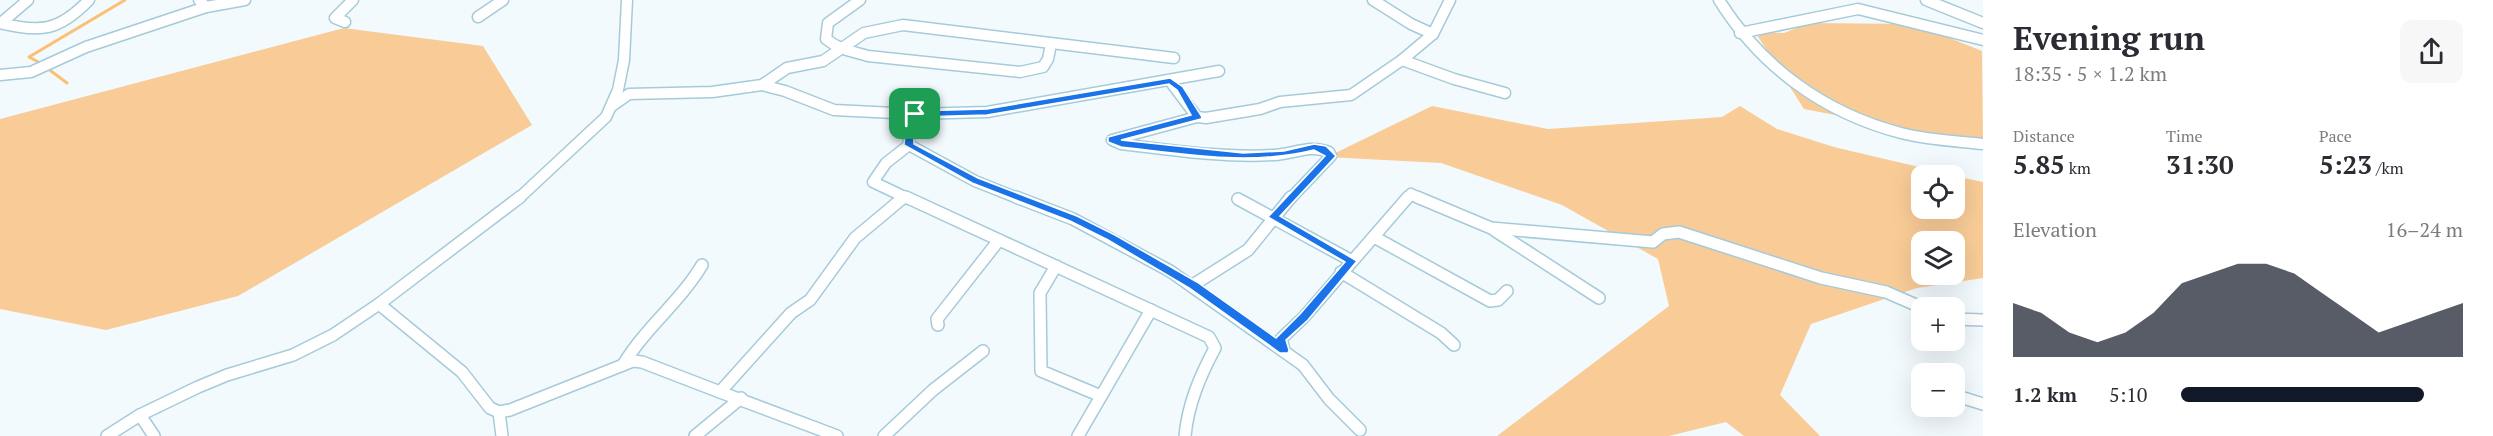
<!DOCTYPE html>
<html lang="en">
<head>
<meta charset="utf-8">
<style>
  :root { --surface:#fff; --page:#f7f7f7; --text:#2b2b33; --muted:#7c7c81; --accent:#111827 }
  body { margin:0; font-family:"PT Serif",serif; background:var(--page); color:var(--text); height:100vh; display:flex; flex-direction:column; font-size:22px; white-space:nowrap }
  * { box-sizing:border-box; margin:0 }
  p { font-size:20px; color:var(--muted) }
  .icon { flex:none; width:33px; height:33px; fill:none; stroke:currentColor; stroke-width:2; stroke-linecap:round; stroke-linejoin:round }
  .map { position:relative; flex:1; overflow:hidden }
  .drawer { display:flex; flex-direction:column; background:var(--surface); width:510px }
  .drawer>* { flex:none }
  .buttons { position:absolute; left:1911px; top:165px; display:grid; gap:12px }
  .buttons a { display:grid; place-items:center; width:54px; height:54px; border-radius:12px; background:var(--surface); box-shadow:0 6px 24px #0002; font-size:30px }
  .pin { position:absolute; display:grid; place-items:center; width:51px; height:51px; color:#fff; margin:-26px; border-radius:12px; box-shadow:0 3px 9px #0006 }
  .round { display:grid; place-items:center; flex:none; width:63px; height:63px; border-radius:12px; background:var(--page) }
  .summary { display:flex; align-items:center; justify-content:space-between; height:102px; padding:0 30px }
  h1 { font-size:33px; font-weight:600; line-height:45px }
  .metrics { display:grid; grid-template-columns:repeat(3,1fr); gap:9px; height:102px; padding:6px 30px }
  .metrics div { display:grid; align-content:center }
  .metrics b { font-size:26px; font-weight:600 }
  .metrics small { font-size:16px; font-weight:400 }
  .metrics p { font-size:16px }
  .chart { height:168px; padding:12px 30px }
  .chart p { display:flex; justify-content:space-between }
  .chart svg { width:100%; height:108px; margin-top:6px; fill:var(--accent); opacity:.7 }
  ul { padding:0 30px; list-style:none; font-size:20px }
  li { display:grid; grid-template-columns:96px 72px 1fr; align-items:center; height:45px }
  li i { height:15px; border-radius:8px; background:var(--accent) }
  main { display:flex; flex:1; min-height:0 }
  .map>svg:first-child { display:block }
  .green { fill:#f9cc97; fill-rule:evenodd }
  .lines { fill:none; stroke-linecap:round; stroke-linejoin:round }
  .stream { stroke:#fcc075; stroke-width:3 }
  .minor-far1-casing { stroke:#a5cbda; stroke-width:13 }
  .minor-casing { stroke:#a5cbda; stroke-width:14 }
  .minor-far1 { stroke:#fff; stroke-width:10 }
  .minor { stroke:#fff; stroke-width:11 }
  .route { fill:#1a73e8; stroke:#fff; stroke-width:1.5; fill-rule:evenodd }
</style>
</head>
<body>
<main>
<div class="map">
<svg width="1983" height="436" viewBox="0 0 1983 436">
  <rect width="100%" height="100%" fill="#f3fafd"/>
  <!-- green -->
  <g class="green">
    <path d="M1809 23 1915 24 1982 51 1983 138 1963 140 1804 109 1755 32 1784 33Z"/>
    <path d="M344 28 483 46 532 125 238 296 106 330 0 309V119Z"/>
    <path d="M1432 106 1548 129 1722 117 1740 106 1777 129 1834 147 1953 175 1922 176V208H1954L1955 176 1983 182V278L1917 288 1811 324 1780 395 1820 436H1744L1726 422 1669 436H1497L1669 306 1658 259 1562 205 1441 163 1327 157ZM1922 242H1954V274H1922Z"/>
  </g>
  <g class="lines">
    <!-- stream -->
    <g class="stream">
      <path d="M42 64 29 57 125 0"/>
      <path d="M47 68 67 83"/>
    </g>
    <defs>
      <g id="minor-far1">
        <path d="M199 0 206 7 245 0"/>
        <path d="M860 0 828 23 826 39C840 50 851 51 868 56L1020 72 1043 67 1048 59 1051 44"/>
        <path d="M1373 0 1411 24 1433 34"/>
        <path d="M1719 0C1761 67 1824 113 1901 133 1927 140 1956 141 1983 144"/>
        <path d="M1926 0 1983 23"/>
        <path d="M478 17 503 0"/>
        <path d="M345 22 335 18 353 0"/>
        <path d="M0 23C41 33 59 31 89 0"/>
        <path d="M1 23 28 0"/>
        <path d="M1740 33 1858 9 1983 40"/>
        <path d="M1402 60 1454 79 1505 93"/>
        <path d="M0 75 31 72 86 47 206 7"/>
        <path d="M1170 81 1197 117"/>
        <path d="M762 85 785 91 834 110 915 114 908 121 909 145 975 181 1020 199"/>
        <path d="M612 106 629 94 712 92 762 85 787 68 823 61 864 33 903 25 1174 58"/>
        <path d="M915 114 987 112 1219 71"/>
        <path d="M518 199 606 117 618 90 624 60 627 0"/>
        <path d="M902 199 904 197"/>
        <path d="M909 199 873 182 886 163 909 145"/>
        <path d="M1290 199 1331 156 1329 152C1310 144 1294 154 1274 155 1223 158 1171 150 1121 144L1112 140 1197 117 1206 118 1260 109 1280 102 1351 95 1402 60 1433 34 1450 0"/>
        <path d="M1407 199 1411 194 1421 199"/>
      </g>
      <g id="minor">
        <path d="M906 197 1209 337 1215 348C1200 376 1188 404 1185 436"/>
        <path d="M1016 197 1073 219 1170 271 1303 365 1329 399 1360 430"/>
        <path d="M1417 197 1491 228 1653 242 1663 234 1679 232 1821 278 1886 292 1923 308"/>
        <path d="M1238 199 1352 261"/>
        <path d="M1494 230 1599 298"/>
        <path d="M1374 237 1490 301 1498 300 1507 291"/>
        <path d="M1056 266 1040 293 1041 371 1101 396"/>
        <path d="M1341 272 1441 333 1454 345"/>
        <path d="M1193 285 1248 250 1291 197"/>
        <path d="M379 304 462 372 490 408 499 412 510 410 633 361 642 362 720 392 791 313 810 300 855 238 904 197"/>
        <path d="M1954 319 1983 320"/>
        <path d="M938 325 937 319 999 240"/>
        <path d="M1284 350 1281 339 1304 317 1408 197"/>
        <path d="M623 365C645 328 680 302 702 265"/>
        <path d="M720 392 837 436"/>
        <path d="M1954 395 1983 404"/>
        <path d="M499 412 502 436"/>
        <path d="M140 415 154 436"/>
        <path d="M107 436 140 415 198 387 227 375 293 355 333 335 379 304 520 197"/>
        <path d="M695 436 741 398"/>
        <path d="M884 436 933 390 983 351"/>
        <path d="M1078 436 1151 310"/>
      </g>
    </defs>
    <!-- minor-far1 casing -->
    <use href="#minor-far1" class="minor-far1-casing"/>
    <!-- minor casing -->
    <use href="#minor" class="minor-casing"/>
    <!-- minor-far1 -->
    <use href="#minor-far1" class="minor-far1"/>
    <!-- minor -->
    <use href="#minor" class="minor"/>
  </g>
  <!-- route -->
  <path class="route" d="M1170 78 1183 87 1202 117 1201 119 1121 140 1243 153 1284 151 1314 144 1326 146 1336 156 1280 216 1357 261 1308 320 1286 340 1289 350 1288 353H1280L1189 288 1108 240 1070 221 972 183 904 145 906 126 904 122 915 111 987 109ZM1169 84 1177 90 1191 115 1108 137V142L1121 147C1187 154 1249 166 1314 150L1325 156 1268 217 1345 262 1300 314 1276 338 1197 282 1115 235 1077 216 978 178 914 144 913 122 917 117 987 115Z"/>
</svg>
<div class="buttons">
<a><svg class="icon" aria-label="locate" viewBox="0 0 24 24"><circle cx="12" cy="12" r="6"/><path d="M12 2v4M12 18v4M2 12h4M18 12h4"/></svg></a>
<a><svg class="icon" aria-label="layers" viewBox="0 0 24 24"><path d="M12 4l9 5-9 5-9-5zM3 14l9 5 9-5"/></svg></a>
<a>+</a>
<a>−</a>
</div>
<div class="pin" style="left:915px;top:114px;background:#1e9e55"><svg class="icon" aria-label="arrive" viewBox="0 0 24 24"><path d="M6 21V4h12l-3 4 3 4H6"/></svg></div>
</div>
<section class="drawer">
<div class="summary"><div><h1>Evening run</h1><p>18:35 · 5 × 1.2 km</p></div><a class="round"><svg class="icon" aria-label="share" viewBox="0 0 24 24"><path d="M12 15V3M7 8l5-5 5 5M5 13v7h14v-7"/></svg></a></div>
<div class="metrics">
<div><p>Distance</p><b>5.85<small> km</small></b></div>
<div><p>Time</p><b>31:30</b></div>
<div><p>Pace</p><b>5:23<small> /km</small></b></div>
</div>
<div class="chart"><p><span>Elevation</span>16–24 m</p>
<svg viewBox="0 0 160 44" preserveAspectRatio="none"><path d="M0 44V22L10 26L20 34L30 38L40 34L50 26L60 14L70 10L80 6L90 6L100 10L110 18L120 26L130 34L140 30L150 26L160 22V44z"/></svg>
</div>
<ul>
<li><b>1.2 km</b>5:10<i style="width:86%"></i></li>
</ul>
</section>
</main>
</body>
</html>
